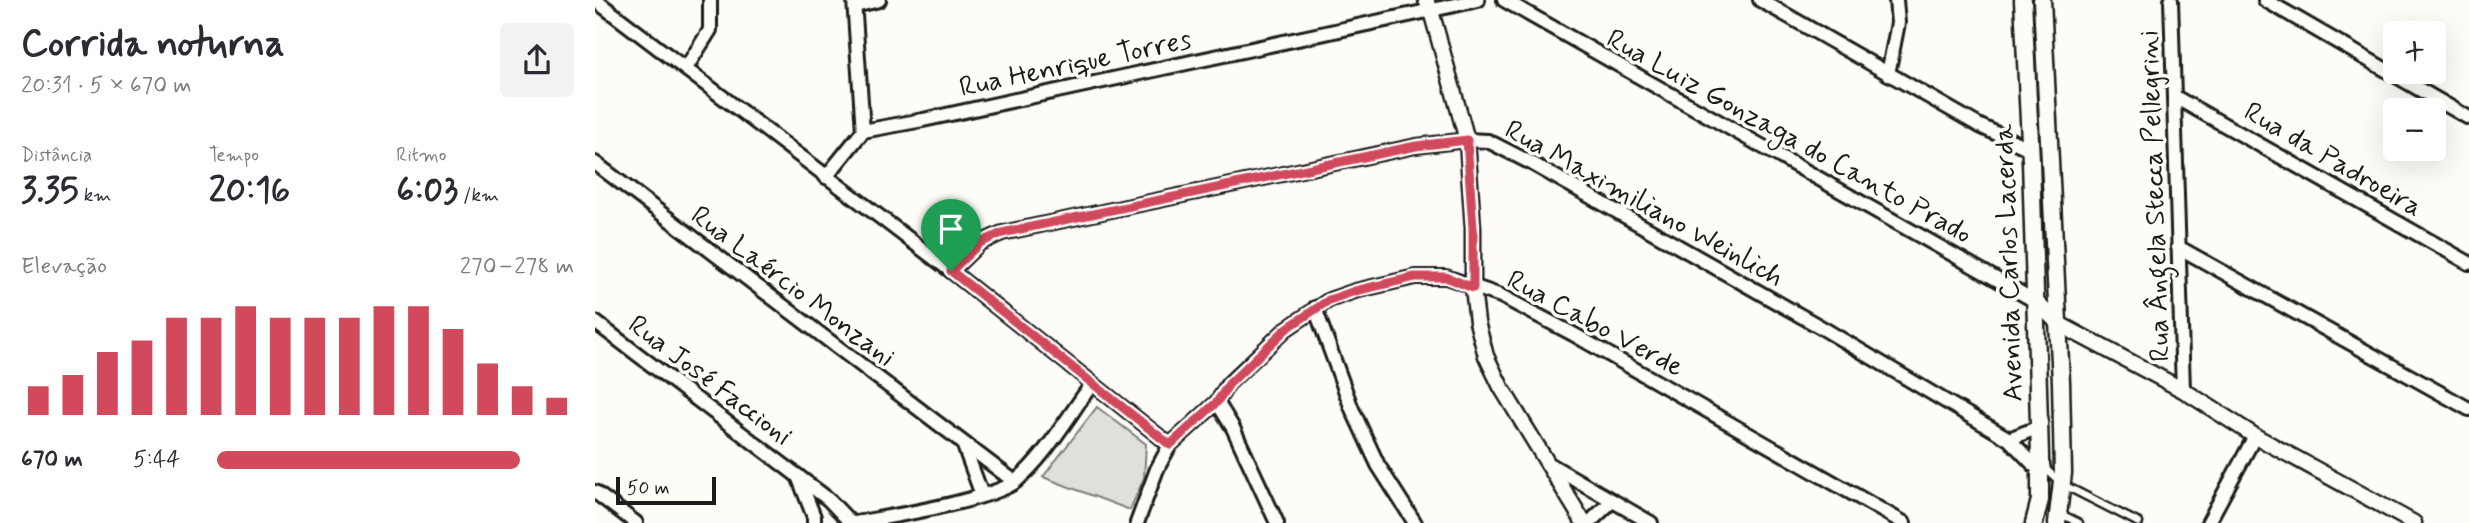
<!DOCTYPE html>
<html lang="pt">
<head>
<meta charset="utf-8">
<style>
  :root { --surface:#fff; --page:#f2f2f3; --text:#2b2b33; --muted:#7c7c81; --accent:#d1495b }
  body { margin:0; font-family:Mynerve,sans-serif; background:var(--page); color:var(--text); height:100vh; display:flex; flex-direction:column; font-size:26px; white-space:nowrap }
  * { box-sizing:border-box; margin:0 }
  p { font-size:23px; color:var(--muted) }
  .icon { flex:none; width:38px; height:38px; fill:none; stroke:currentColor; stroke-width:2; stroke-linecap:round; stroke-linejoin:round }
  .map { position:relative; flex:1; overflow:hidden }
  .side { display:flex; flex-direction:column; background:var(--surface); width:595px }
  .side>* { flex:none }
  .fabs { position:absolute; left:1788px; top:21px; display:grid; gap:14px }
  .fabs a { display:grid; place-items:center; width:63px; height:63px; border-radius:7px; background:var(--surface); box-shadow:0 7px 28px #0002; font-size:35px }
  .scale { position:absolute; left:21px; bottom:18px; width:100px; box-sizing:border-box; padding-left:7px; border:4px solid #1c1c1c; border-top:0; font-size:19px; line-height:24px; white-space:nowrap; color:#1c1c1c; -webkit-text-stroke:5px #fdfcf7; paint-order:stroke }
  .pin { position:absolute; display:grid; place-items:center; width:60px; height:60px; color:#fff; margin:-72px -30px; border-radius:50% 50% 50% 0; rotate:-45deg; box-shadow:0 0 7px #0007 }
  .pin .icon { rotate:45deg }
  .round { display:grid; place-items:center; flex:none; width:74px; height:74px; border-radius:7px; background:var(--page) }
  .head { display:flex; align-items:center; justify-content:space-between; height:119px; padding:0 21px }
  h1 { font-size:38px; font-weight:700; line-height:52px }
  .stats { display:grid; grid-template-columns:repeat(3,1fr); gap:10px; height:119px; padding:7px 21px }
  .stats div { display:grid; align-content:center }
  .stats b { font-size:35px; font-weight:700 }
  .stats small { font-size:19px; font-weight:400 }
  .stats p { font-size:19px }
  .chart { height:196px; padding:14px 21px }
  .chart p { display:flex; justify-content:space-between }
  .chart svg { width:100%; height:126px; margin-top:7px; stroke:var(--accent); stroke-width:6 }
  ul { padding:0 21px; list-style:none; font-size:23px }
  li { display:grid; grid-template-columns:112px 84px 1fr; align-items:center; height:52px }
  li i { height:18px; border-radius:9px; background:var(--accent) }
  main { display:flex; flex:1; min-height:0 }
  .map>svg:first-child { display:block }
  .green { fill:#e0dfdb; stroke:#7e7e7c; stroke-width:2 }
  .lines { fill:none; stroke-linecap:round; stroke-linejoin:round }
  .service-casing { stroke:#1c1c1c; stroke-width:11 }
  .minor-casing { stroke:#1c1c1c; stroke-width:18 }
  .tertiary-casing { stroke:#1c1c1c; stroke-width:19 }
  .secondary-casing { stroke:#1c1c1c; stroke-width:21 }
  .service { stroke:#fdfcf7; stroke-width:6 }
  .minor { stroke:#fdfcf7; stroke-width:12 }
  .tertiary { stroke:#fdfcf7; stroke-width:14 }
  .secondary { stroke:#fdfcf7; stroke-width:16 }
  .route-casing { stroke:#fff; stroke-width:14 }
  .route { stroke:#d1495b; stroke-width:9 }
  .labels { text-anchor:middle; stroke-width:7; stroke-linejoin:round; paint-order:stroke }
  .street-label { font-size:28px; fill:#1c1c1c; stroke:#fdfcf7 }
</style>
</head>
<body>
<main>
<section class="side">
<div class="head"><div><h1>Corrida noturna</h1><p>20:31 · 5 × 670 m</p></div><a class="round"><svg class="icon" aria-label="share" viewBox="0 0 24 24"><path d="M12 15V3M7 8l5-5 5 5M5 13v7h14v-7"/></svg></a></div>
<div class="stats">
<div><p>Distância</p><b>3.35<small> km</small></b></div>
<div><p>Tempo</p><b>20:16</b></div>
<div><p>Ritmo</p><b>6:03<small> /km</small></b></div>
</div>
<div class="chart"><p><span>Elevação</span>270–278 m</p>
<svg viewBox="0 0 160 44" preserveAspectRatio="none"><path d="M5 44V34M15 44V30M25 44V22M35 44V18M45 44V10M55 44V10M65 44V6M75 44V10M85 44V10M95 44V10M105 44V6M115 44V6M125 44V14M135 44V26M145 44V34M155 44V38"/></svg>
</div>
<ul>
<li><b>670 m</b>5:44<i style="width:85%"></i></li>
</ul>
</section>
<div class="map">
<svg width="1874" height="523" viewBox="0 0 1874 523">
  <rect width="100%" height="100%" fill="#fdfcf7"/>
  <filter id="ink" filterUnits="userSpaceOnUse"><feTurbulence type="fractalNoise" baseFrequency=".0143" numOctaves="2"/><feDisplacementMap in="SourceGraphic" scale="14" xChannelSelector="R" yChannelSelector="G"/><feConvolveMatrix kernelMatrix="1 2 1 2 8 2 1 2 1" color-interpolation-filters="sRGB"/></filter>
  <g filter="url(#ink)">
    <!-- green -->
    <path class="green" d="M502 407 551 444 549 478 535 510 448 477Z"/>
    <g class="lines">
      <defs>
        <g id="service">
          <path d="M1451 464 1452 470 1467 484 1544 523"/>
          <path d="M1464 513 1484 523"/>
        </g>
        <g id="minor">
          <path d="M0 0 356 271 575 445"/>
          <path d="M259 0 268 131"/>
          <path d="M909 0 1440 301"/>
          <path d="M1165 0 1385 126 1435 149"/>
          <path d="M1576 0 1588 390"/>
          <path d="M1670 0 1874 118"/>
          <path d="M260 6 284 0"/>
          <path d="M91 68 115 30V0"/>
          <path d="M1293 74 1303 23 1301 0"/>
          <path d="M1580 97 1874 263"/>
          <path d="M0 163 420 482"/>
          <path d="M231 177 268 131 328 120 883 0"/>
          <path d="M1583 247 1874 409"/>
          <path d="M356 271 385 243 407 233 821 146 872 140 893 141 938 164 1229 329 1414 439 1445 471"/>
          <path d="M720 308 757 409 783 465 820 523"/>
          <path d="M0 322 233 499 256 523"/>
          <path d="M622 402 638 428 682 523"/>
          <path d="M1414 439 1444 427"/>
          <path d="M369 446 387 495"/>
          <path d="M954 464 1056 523"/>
          <path d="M203 476 219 517V523"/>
          <path d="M0 492 41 523"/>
          <path d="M260 523C293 517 398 500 421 481 450 457 474 415 497 384"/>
          <path d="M542 523 562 469 575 445 622 402 633 384 691 329 734 300 760 291 820 277H851L906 296 978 334 1309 523"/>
          <path d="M994 523 1017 501"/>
          <path d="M1613 523 1660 436"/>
        </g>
        <g id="tertiary">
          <path d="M831 0 836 11 872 140 878 228V288L882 322 891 356 906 387 989 523"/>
          <path d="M1440 301 1464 324 1588 390 1660 436 1819 523"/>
        </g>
        <g id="secondary">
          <path d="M1428 0 1436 161 1445 455V500L1439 523"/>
          <path d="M1447 0 1466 382 1468 473 1462 523"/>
        </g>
      </defs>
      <!-- service casing -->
      <use href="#service" class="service-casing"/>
      <!-- minor casing -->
      <use href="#minor" class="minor-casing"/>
      <!-- tertiary casing -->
      <use href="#tertiary" class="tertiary-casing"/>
      <!-- secondary casing -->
      <use href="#secondary" class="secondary-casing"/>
      <!-- service -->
      <use href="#service" class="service"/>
      <!-- minor -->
      <use href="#minor" class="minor"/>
      <!-- tertiary -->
      <use href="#tertiary" class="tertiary"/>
      <!-- secondary -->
      <use href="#secondary" class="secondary"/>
    </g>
  </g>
  <g class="lines" filter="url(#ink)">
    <defs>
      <path id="route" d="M872 140 878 228V288L851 277H820L760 291 734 300 691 329 634 384 622 402 575 445 356 271 385 243 407 233 821 146Z"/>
    </defs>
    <!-- route casing -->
    <use href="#route" class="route-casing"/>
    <!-- route -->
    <use href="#route" class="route"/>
  </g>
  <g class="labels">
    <!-- street labels -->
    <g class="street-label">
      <text transform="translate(480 62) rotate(-12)" y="10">Rua Henrique Torres</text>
      <text transform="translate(1195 135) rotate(29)" y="10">Rua Luiz Gonzaga do Canto Prado</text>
      <text transform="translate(1739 158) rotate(30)" y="10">Rua da Padroeira</text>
      <text transform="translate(1558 196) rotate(-92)" y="10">Rua Ângela Stecca Pellegrini</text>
      <text transform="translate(1050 202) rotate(29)" y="10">Rua Maximiliano Weinlich</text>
      <text transform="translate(1412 263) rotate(-92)" y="10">Avenida Carlos Lacerda</text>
      <text transform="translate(199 285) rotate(37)" y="10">Rua Laércio Monzani</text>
      <text transform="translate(1001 322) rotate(28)" y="10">Rua Cabo Verde</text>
      <text transform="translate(116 379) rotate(37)" y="10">Rua José Faccioni</text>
    </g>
  </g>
</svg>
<div class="fabs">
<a>+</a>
<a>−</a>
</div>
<div class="scale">50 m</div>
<div class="pin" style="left:356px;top:271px;background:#1e9e55"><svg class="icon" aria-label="arrive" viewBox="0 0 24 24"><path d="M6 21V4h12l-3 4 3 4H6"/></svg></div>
</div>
</main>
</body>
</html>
